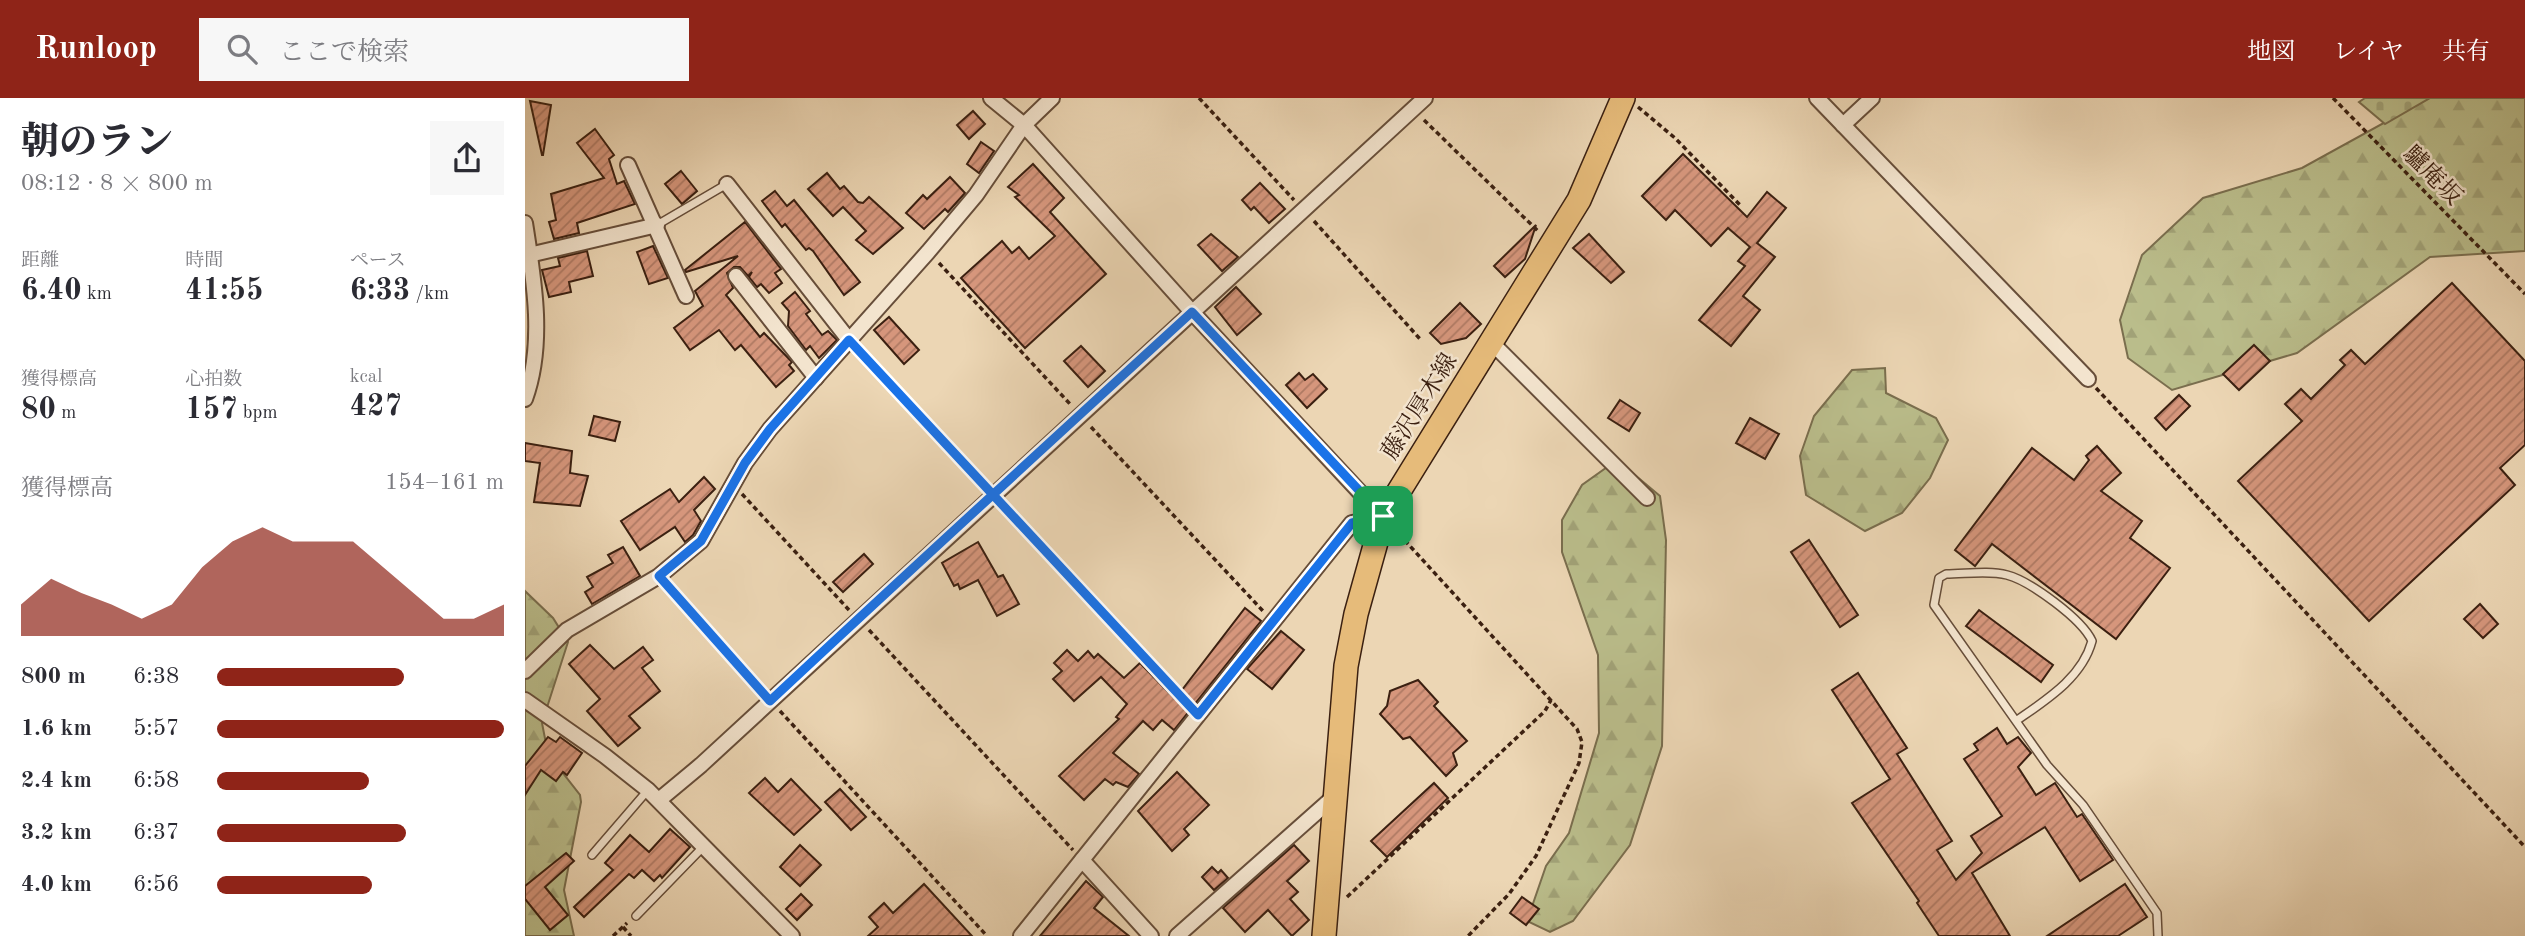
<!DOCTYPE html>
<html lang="ja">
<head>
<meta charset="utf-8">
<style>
  :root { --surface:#fff; --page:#f7f7f7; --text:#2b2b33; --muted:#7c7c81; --accent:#8f2418 }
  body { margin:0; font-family:"Old Standard TT","Noto Serif JP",serif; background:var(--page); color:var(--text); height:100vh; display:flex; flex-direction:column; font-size:26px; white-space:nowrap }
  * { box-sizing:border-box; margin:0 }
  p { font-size:23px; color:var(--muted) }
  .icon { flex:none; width:38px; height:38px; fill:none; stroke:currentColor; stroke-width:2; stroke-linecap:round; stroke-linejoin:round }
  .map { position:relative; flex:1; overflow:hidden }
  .side { display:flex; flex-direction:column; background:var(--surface); width:525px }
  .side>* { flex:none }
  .pin { position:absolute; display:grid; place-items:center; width:60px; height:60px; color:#fff; margin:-30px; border-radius:14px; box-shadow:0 4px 10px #0006 }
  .round { display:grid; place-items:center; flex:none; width:74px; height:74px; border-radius:0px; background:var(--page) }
  .summary { display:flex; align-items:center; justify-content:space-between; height:119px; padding:0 21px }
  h1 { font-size:38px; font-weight:800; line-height:52px }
  .metrics { display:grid; grid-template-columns:repeat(3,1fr); gap:10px; height:119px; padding:7px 21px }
  .metrics div { display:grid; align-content:center }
  .metrics b { font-size:30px; font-weight:800 }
  .metrics small { font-size:19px; font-weight:400 }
  .metrics p { font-size:19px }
  .chart { height:196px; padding:14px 21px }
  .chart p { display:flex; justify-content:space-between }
  .chart svg { width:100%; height:126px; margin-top:7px; fill:var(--accent); opacity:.7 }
  ul { padding:0 21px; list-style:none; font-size:23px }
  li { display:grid; grid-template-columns:112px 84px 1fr; align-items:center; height:52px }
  li i { height:18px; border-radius:9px; background:var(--accent) }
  header { display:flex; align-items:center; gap:42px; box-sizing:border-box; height:98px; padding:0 35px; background:var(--accent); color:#fff }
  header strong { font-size:33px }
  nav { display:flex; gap:38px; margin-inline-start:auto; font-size:24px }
  .search { width:490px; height:63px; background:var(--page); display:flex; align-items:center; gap:18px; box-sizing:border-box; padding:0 24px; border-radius:0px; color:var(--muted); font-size:26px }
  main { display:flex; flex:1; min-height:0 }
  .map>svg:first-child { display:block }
  .forest { fill:url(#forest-firs); stroke:#7a6e4e; stroke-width:2 }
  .cemetery { fill:url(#cemetery-stones); stroke:#7a6e4e; stroke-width:2 }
  .building { fill:url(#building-hatch); stroke:#3b2011; stroke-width:2 }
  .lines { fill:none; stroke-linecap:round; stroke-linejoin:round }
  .lane-casing { stroke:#674e3a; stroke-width:10 }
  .street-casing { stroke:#674e3a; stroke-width:18 }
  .primary-casing { stroke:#3b2011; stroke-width:26 }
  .path { stroke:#3b2011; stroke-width:3.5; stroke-dasharray:5 3.5; stroke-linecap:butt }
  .lane { stroke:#f3e4ce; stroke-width:7 }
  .street { stroke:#f3e4ce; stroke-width:14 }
  .primary { stroke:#e6bb7a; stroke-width:23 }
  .route-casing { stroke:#fff; stroke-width:14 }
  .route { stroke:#1a73e8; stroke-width:9 }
  .labels { text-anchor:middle; stroke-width:5; stroke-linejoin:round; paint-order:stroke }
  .street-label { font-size:24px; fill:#3b2011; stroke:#f3e4ce }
</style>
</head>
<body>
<header>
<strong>Runloop</strong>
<div class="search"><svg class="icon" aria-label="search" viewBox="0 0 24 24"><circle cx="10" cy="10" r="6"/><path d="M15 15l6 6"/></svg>ここで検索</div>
<nav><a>地図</a><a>レイヤ</a><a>共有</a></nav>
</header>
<main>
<section class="side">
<div class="summary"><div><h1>朝のラン</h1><p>08:12 · 8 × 800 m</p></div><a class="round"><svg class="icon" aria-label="share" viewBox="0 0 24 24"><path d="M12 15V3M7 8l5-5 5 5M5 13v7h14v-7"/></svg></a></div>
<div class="metrics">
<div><p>距離</p><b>6.40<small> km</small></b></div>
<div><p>時間</p><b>41:55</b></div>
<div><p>ペース</p><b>6:33<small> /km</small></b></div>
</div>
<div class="metrics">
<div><p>獲得標高</p><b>80<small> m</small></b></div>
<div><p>心拍数</p><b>157<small> bpm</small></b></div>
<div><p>kcal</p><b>427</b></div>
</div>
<div class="chart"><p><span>獲得標高</span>154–161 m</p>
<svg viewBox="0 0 160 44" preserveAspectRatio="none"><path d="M0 44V33L10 24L20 29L30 33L40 38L50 33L60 20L70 11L80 6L90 11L100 11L110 11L120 20L130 29L140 38L150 38L160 33V44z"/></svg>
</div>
<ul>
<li><b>800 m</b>6:38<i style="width:65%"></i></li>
<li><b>1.6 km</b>5:57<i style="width:100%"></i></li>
<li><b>2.4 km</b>6:58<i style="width:53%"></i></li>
<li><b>3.2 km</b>6:37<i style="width:66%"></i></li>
<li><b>4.0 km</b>6:56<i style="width:54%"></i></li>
</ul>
</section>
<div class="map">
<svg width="2000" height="838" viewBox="0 0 2000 838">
  <defs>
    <pattern id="forest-firs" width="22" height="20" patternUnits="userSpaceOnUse" patternTransform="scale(1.75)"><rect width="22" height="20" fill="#babd8b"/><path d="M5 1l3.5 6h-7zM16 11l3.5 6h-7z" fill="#a1a277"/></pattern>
    <pattern id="cemetery-stones" width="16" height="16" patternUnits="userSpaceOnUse" patternTransform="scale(1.75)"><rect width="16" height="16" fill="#babd8b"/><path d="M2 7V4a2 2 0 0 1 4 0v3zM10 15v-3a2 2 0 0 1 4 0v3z" fill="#a1a277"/></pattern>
    <pattern id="building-hatch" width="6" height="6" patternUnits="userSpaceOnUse" patternTransform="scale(1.75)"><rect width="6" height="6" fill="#d6967c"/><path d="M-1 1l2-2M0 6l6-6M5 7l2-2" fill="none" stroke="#af7a64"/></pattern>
  </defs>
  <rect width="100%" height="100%" fill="#ecd6b4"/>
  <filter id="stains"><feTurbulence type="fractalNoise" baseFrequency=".00286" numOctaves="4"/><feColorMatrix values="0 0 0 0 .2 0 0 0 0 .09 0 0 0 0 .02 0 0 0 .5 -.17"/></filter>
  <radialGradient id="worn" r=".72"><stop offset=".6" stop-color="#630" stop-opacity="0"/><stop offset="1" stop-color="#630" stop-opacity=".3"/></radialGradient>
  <!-- forest -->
  <g class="forest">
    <path d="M1904 0H2000V153L1905 159 1772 255 1647 292 1603 260 1595 222 1617 157 1678 100 1777 70Z"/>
    <path d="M1360 270 1361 295 1411 320 1423 342 1405 380 1377 415 1340 433 1281 397 1275 358 1289 318 1327 272Z"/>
    <path d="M1092 362 1135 398 1141 442 1137 648 1105 747 1048 823 1025 834 1002 823 1021 768 1044 735 1074 635 1073 557 1037 454V422L1057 387Z"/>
    <path d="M0 493 28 520 43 544 17 625 23 656 55 697 56 704 39 792 49 838H0Z"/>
  </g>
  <!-- cemetery -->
  <path class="cemetery" d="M1840 0H1905L1860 26 1834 4Z"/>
  <!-- building -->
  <g class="building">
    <path d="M5 3 26 7 18 57H17Z"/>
    <path d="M448 13 460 26 444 41 432 27Z"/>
    <path d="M70 31 89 57 84 61 92 86 99 83 110 106 52 125 54 135 29 141 24 124 31 122 26 96 79 80 52 45Z"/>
    <path d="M456 44 469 53 454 75 442 66Z"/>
    <path d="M1158 56 1222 119 1242 94 1261 110 1232 145 1250 159 1218 198 1235 212 1206 248 1174 222 1220 168 1213 163 1225 149 1203 130 1186 148 1150 112 1141 122 1117 98Z"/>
    <path d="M508 66 539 100 525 114 581 176 500 250 436 180 477 143 487 155 494 149 504 161 530 138 490 99 494 97 483 89Z"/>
    <path d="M156 73 172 93 157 106 140 86Z"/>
    <path d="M302 75 315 91 319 88 333 104 338 105 344 99 378 130 348 156 331 142 341 133 318 109 308 118 283 91Z"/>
    <path d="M425 79 440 95 423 114 420 111 399 131 381 115 398 97 402 101Z"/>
    <path d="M735 85 760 111 744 125 729 109 726 112 717 102Z"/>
    <path d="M250 93 262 108 269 102 335 184 319 197 288 153 284 150 281 152 260 126 257 129 237 103Z"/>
    <path d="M220 124 256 171 250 175 257 185 244 195 236 186 232 189 224 179 227 174 223 178 215 169H209L202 175 208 190 201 197 235 239 239 235 267 264 264 267 269 273 251 289 216 247 210 252 194 232 165 252 149 230 178 208 170 193 213 158 161 174 160 172Z"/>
    <path d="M1011 127 1000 161 980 179 969 168Z"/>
    <path d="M686 136 713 159 697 173 673 147Z"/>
    <path d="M1064 136 1099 174 1086 185 1048 150Z"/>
    <path d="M128 148 143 180 124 186 112 154Z"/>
    <path d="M62 153 68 178 44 184 46 194 24 199 17 172 35 168 33 160Z"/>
    <path d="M1927 185 2000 263V347L1975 370 1990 387 1844 523 1713 383 1777 323 1760 306 1776 291 1786 301 1820 267 1815 262 1826 252 1840 266Z"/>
    <path d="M711 189 736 216 712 237 690 209Z"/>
    <path d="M270 194 285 213 281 216 297 237 303 233 312 242 294 260 285 248 281 252 263 228 264 213 257 205Z"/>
    <path d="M935 205 956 226 941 240 916 246 905 235Z"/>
    <path d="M364 219 394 252 379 266 349 232Z"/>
    <path d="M1729 247 1745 263 1714 292 1698 276Z"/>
    <path d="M556 248 580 273 563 289 539 263Z"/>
    <path d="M774 275 780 282 788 276 802 291 782 310 761 287Z"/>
    <path d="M1654 297 1665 308 1641 332 1630 320Z"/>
    <path d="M1095 302 1115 315 1104 333 1083 320Z"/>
    <path d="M69 318 95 324 90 343 64 337Z"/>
    <path d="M1225 320 1254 336 1240 361 1211 345Z"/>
    <path d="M0 345 47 353 45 375 63 378 55 408 9 404 15 365 0 363Z"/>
    <path d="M1572 348 1596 375 1576 393 1617 423 1605 440 1645 470 1591 541 1467 446 1450 468 1430 452 1507 350 1549 382 1564 362 1561 358Z"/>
    <path d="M179 379 190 391 169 412 176 423 168 437 160 444 150 429 115 452 96 423 145 391 154 404Z"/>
    <path d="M1284 442 1333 517 1315 529 1266 454Z"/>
    <path d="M453 444 473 479 478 477 494 506 472 518 453 482 435 491 433 486 429 488 417 465Z"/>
    <path d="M98 449 115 478 67 506 60 494 68 489 62 479 88 465 83 457Z"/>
    <path d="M339 456 348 466 318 494 308 484Z"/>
    <path d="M1955 506 1973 526 1958 540 1939 521Z"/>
    <path d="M720 510 736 523 649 632 637 622 628 632 618 623 588 655 614 676 603 689 591 684 588 687 580 681 559 702 534 678 594 621 591 619 602 606 576 579 549 603 528 581 537 573 529 565 542 552 553 563 563 553 569 560 573 556 599 580 615 565 650 601Z"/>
    <path d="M1454 512 1528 567 1516 584 1441 528Z"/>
    <path d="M756 533 779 552 747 591 722 571Z"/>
    <path d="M65 547 89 571 118 549 128 562 117 570 135 593 104 618 115 630 93 648 62 613 75 601 44 566Z"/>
    <path d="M1333 575 1382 650 1372 656 1427 743 1412 752 1431 782 1457 755 1446 738 1477 718 1439 661 1453 652 1449 646 1472 630 1482 646 1493 639 1506 655 1493 669 1511 697 1530 685 1552 719 1557 716 1588 762 1555 783 1520 729 1447 775 1485 838H1414L1392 805 1394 803 1327 705 1365 681 1307 592Z"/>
    <path d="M893 582 913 604 909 608 942 643 928 655 932 667 921 678 885 639 878 641 855 616 862 608 865 593Z"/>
    <path d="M23 639 31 644 35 639 57 655 42 677 38 674 31 683 16 672 0 697V668Z"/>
    <path d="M652 674 684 707 659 731 664 737 647 753 613 713Z"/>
    <path d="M240 680 253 694 266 681 296 712 269 737 224 695Z"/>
    <path d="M909 685 923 700 862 759 846 743Z"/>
    <path d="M315 691 341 719 326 732 300 704Z"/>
    <path d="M145 731 165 749 137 780 135 777 129 783 117 772 109 780 104 776 59 819 49 809 88 772 80 765 105 737 124 754Z"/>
    <path d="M275 747 296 767 275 788 255 769Z"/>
    <path d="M769 747 784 763 762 783 773 794 765 801 784 822 767 838 743 812 720 834 698 810Z"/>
    <path d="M41 755 49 763 20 789 43 817 25 832 0 801V788Z"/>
    <path d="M687 769 693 775 696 772 703 780 689 792 677 779Z"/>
    <path d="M561 783 578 799 569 810 604 838H515Z"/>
    <path d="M399 786 447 838H343L353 829 344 819 359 805 368 815Z"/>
    <path d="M1600 786 1622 819 1593 838H1522Z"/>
    <path d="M276 796 287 807 272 822 261 811Z"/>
    <path d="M997 799 1014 811 1001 827 985 815Z"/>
  </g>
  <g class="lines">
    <defs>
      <g id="lane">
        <path d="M132 127 202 86"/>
        <path d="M1491 623C1521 602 1557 580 1567 543 1557 521 1505 483 1482 477 1464 472 1440 476 1421 476L1414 480 1409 507 1522 667 1558 707 1632 815 1633 838"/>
        <path d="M67 757 123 692"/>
        <path d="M111 818 178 749"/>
      </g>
      <g id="street">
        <path d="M466 0 499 27 667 214 858 419"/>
        <path d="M1292 0 1563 281"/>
        <path d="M1318 27 1347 0"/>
        <path d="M103 67 161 198"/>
        <path d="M202 86 324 242"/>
        <path d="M0 125C9 182 20 246 0 301"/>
        <path d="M4 157 132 127"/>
        <path d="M211 178 291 280"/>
        <path d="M965 243 1122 400"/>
        <path d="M0 573 42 532 134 478 176 443 220 365 245 331 403 154 451 97 499 27 527 0"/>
        <path d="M0 602 80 658 123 692 267 838"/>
        <path d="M134 702 176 667 900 0"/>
        <path d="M557 762 626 838"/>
        <path d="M496 838 827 425 858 419"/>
        <path d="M652 838 811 697"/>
      </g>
      <path id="primary" d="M799 838 821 568 831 516 858 419 1054 102 1098 0"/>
    </defs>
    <!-- lane casing -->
    <use href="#lane" class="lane-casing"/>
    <!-- street casing -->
    <use href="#street" class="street-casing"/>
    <!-- primary casing -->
    <use href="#primary" class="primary-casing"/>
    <!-- path -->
    <g class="path">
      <path d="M674 0 769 102"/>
      <path d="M1808 0 2000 196"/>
      <path d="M1113 9 1150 40 1215 107"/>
      <path d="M899 22 1014 134"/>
      <path d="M789 123 895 241"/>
      <path d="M414 165 545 306"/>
      <path d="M333 252 458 388"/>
      <path d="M1571 290 2000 749"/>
      <path d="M566 329 738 513"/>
      <path d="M217 396 324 512"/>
      <path d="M477 409 664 607"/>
      <path d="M874 436 1052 631 1057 644 1054 665 1011 758 984 796 943 838"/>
      <path d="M142 489 235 592"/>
      <path d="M344 532 548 752"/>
      <path d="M255 613 462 838"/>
      <path d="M822 799 1020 613 1026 602"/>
      <path d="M98 829 106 838"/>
      <path d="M88 838 102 825"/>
    </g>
    <!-- lane -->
    <use href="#lane" class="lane"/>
    <!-- street -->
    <use href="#street" class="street"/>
    <!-- primary -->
    <use href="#primary" class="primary"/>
  </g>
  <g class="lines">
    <defs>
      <path id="route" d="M858 418 667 214C526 343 385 472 245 603L134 478 176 443 220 365 245 331 324 242 673 617 827 425 858 418"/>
    </defs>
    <!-- route casing -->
    <use href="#route" class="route-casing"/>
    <!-- route -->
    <use href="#route" class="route"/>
  </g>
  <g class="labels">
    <!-- street labels -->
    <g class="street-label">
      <text transform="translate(1908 77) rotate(45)" y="8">驢庵坂</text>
      <text transform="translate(894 308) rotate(-58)" y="8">藤沢厚木線</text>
    </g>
  </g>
  <rect width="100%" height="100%" filter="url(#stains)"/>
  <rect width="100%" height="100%" fill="url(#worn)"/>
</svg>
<div class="pin" style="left:858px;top:418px;background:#1e9e55"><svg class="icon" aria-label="arrive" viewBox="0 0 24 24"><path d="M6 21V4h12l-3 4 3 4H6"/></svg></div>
</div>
</main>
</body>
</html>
